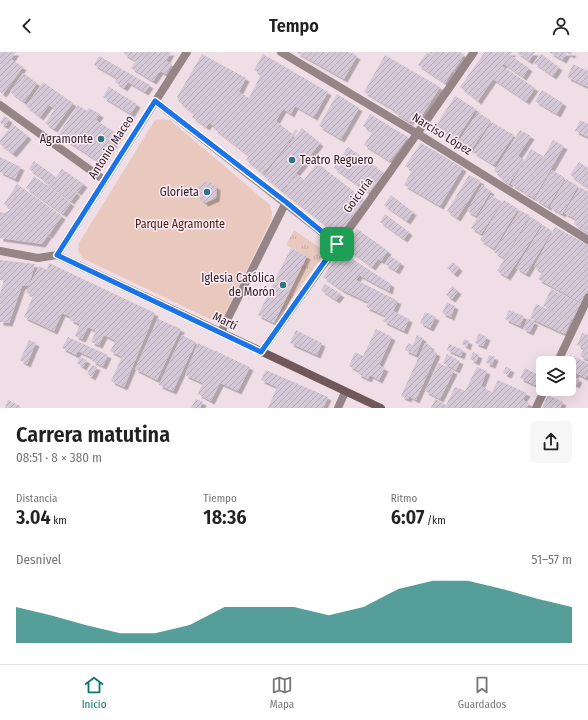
<!DOCTYPE html>
<html lang="es">
<head>
<meta charset="utf-8">
<style>
  :root { --surface:#fff; --page:#f6f6f6; --text:#222; --muted:#767676; --line:#e0e0e0; --accent:#0f766e }
  body { margin:0; font-family:"Fira Sans Condensed",sans-serif; background:var(--page); color:var(--text); height:100vh; display:flex; flex-direction:column; font-size:15px; white-space:nowrap }
  * { box-sizing:border-box; margin:0 }
  p { font-size:13px; color:var(--muted) }
  .icon { flex:none; width:22px; height:22px; fill:none; stroke:currentColor; stroke-width:2; stroke-linecap:round; stroke-linejoin:round }
  .map { position:relative; height:356px; overflow:hidden }
  .details { display:flex; flex-direction:column; background:var(--surface); flex:1 }
  .details>* { flex:none }
  .tools { position:absolute; left:536px; top:304px; display:grid; gap:8px }
  .tools a { display:grid; place-items:center; width:40px; height:40px; border-radius:6px; background:var(--surface); box-shadow:0 4px 16px #0002; font-size:20px }
  .pin { position:absolute; display:grid; place-items:center; width:34px; height:34px; color:#fff; margin:-17px; border-radius:8px; box-shadow:0 2px 6px #0006 }
  .round { display:grid; place-items:center; flex:none; width:42px; height:42px; border-radius:6px; background:var(--page) }
  .head { display:flex; align-items:center; justify-content:space-between; height:68px; padding:0 16px }
  h1 { font-size:22px; font-weight:600; line-height:30px }
  .figures { display:grid; grid-template-columns:repeat(3,1fr); gap:6px; height:68px; padding:4px 16px }
  .figures div { display:grid; align-content:center }
  .figures b { font-size:20px; font-weight:600 }
  .figures small { font-size:11px; font-weight:400 }
  .figures p { font-size:11px }
  .chart { height:112px; padding:8px 16px }
  .chart p { display:flex; justify-content:space-between }
  .chart svg { width:100%; height:72px; margin-top:4px; fill:var(--accent); opacity:.7 }
  header { display:flex; justify-content:space-between; align-items:center; height:52px; padding:0 16px; background:var(--surface); font-size:18px; font-weight:600 }
  .dock { display:flex; justify-content:space-around; align-items:center; height:56px; border-top:1px solid var(--line); background:var(--surface); font-size:11px; color:var(--muted) }
  .dock a { display:grid; justify-items:center; gap:2px }
  .dock .selected { color:var(--accent) }
  .map>svg:first-child { display:block }
  .grass { fill:url(#grass-tufts) }
  .park { fill:#e9c9be }
  .building { fill:url(#building-hatch); filter:url(#shadow) }
  .lines { fill:none; stroke-linecap:round; stroke-linejoin:round }
  .pedestrian { stroke:#968587; stroke-width:8 }
  .minor { stroke:#968587; stroke-width:8 }
  .tertiary { stroke:#968587; stroke-width:8 }
  .secondary { stroke:#71595b; stroke-width:8 }
  .route-casing { stroke:#fff; stroke-width:8 }
  .route { stroke:#1a73e8; stroke-width:5 }
  .poi-dot { fill:#2f7483; stroke:#feebf4; stroke-width:1.5 }
  .labels { text-anchor:middle; stroke-width:3; stroke-linejoin:round; paint-order:stroke }
  .street-label { font-size:12px; fill:#2d2629; stroke:#feebf4 }
  .poi-label { font-size:12px; fill:#2d2629; stroke:#feebf4; text-anchor:end }
  .park-label { font-size:12px; fill:#4e1f0e; stroke:#feebf4 }
</style>
</head>
<body>
<header><svg class="icon" aria-label="back" viewBox="0 0 24 24"><path d="M15 5l-7 7 7 7"/></svg>Tempo<svg class="icon" aria-label="person" viewBox="0 0 24 24"><circle cx="12" cy="8" r="4"/><path d="M4 21q1-7 8-7t8 7"/></svg></header>
<div class="map">
<svg width="588" height="356" viewBox="0 0 588 356">
  <defs>
    <pattern id="grass-tufts" width="24" height="20" patternUnits="userSpaceOnUse"><rect width="24" height="20" fill="#e9c9be"/><path d="M3 7l-1-3M5 7V3M7 7l1-3M15 17l-1-3M17 17v-4M19 17l1-3" fill="none" stroke="#c8aca3"/></pattern>
    <pattern id="building-hatch" width="6" height="6" patternUnits="userSpaceOnUse"><rect width="6" height="6" fill="#d4c8d6"/><path d="M-1 1l2-2M0 6l6-6M5 7l2-2" fill="none" stroke="#b6acb8"/></pattern>
    <filter id="shadow"><feDropShadow dx="3.5" dy="3.5" stdDeviation="0" flood-color="#0004"/></filter>
  </defs>
  <rect width="100%" height="100%" fill="#f0dee6"/>
  <!-- grass -->
  <path class="grass" d="M294 178 326 200 274 271 307 204 286 193Z"/>
  <!-- park -->
  <path class="park" d="M163 67 170 68 270 153 272 161 271 168 221 271H218L82 206 78 198 79 191 155 68Z"/>
  <!-- building -->
  <g class="building">
    <path d="M0 0H16L11 7 23 15 3 42 0 40Z"/>
    <path d="M125 0H171L166 9 172 12 166 22 160 19 153 29 131 16 136 9 124 2Z"/>
    <path d="M296 0H350L357 4 344 27Z"/>
    <path d="M427 0 453 18 445 31 418 13Z"/>
    <path d="M428 0H460L464 3 454 18Z"/>
    <path d="M485 0H513L510 3 529 16 523 25 504 12 502 14 535 36 526 49 493 27 478 49 460 35Z"/>
    <path d="M516 0H535L529 9Z"/>
    <path d="M549 0H573L571 3 567 1 563 8Z"/>
    <path d="M202 2 246 26 239 40 249 46 261 22 254 18 263 2 328 40 314 65 295 54 291 62 283 57 276 69 292 82 296 77 298 79 263 122 246 108 249 104 214 77 216 75 209 71 206 75 192 65 194 62 179 50 177 45Z"/>
    <path d="M541 2 559 15 553 24 534 11Z"/>
    <path d="M385 3 440 35 417 71 411 67 410 70 395 61 396 59 364 40Z"/>
    <path d="M99 4 150 33 145 40 128 30 124 36 115 30 117 26 94 13Z"/>
    <path d="M573 12 588 19V35L567 25Z"/>
    <path d="M23 21 37 31 24 50 10 40Z"/>
    <path d="M43 30 73 51 54 77 45 71 55 57 49 53 40 65 26 54Z"/>
    <path d="M109 35 137 52 131 62 103 45Z"/>
    <path d="M542 38 563 51 557 62 535 49Z"/>
    <path d="M337 42 359 56 341 87 319 74Z"/>
    <path d="M455 44 476 57 454 91 434 77Z"/>
    <path d="M78 53 87 59 89 56 100 62 96 68 119 83 101 111 58 83Z"/>
    <path d="M478 60 491 69 471 98 458 90Z"/>
    <path d="M370 62 408 85 390 109 364 93 372 80 363 74Z"/>
    <path d="M4 64 9 67 6 74 0 71Z"/>
    <path d="M580 68 588 72V85L575 79Z"/>
    <path d="M492 70 514 83 494 113 473 100Z"/>
    <path d="M13 72 28 84 13 102 0 92V88Z"/>
    <path d="M302 76 320 91 282 139 264 124Z"/>
    <path d="M520 78 531 84 518 104 524 108 509 132 499 125 501 123 494 119Z"/>
    <path d="M553 88 564 94 534 146 523 140Z"/>
    <path d="M421 91 463 116 440 154 404 133 412 118 405 114Z"/>
    <path d="M348 95 384 121 369 141 334 116Z"/>
    <path d="M531 97 543 104 523 139 511 132Z"/>
    <path d="M0 105 21 115 15 127 0 120Z"/>
    <path d="M34 109 56 125 62 117 84 132 78 140 60 127 77 141 71 149 44 130 45 128 29 117Z"/>
    <path d="M579 110 588 116V136L570 123Z"/>
    <path d="M317 111 365 148 344 175 331 177 283 140 297 122 304 128Z"/>
    <path d="M552 118 565 126 548 155 535 147Z"/>
    <path d="M469 123 481 129 457 166 447 159Z"/>
    <path d="M34 124 71 151 63 162 26 136Z"/>
    <path d="M566 127 578 134 562 162 550 155Z"/>
    <path d="M208 129 217 135 216 146 205 151 197 144 198 133Z"/>
    <path d="M17 132 62 164 49 183 14 158 48 183 42 192 0 186V160L5 161 11 157 4 152Z"/>
    <path d="M482 133 491 139 476 164 467 159Z"/>
    <path d="M580 135 588 140V181L574 172 576 167 564 161Z"/>
    <path d="M391 143 413 160 407 169 384 153Z"/>
    <path d="M491 143 502 150 481 182 471 176Z"/>
    <path d="M504 148 518 157 494 197 480 188Z"/>
    <path d="M520 158 530 164 504 206 494 200Z"/>
    <path d="M385 162 409 180 404 187 380 170Z"/>
    <path d="M531 165 542 172 507 225 497 219Z"/>
    <path d="M543 173 552 179 526 222 516 216Z"/>
    <path d="M555 175 588 193V238L582 251 538 227 542 220 534 215Z"/>
    <path d="M357 177 388 199 381 209 378 207 372 215 345 195Z"/>
    <path d="M291 196 307 204 274 271 258 263Z"/>
    <path d="M340 199 391 232 389 239 359 223 356 228 398 249 393 259 409 267 404 279 383 269 386 264 366 255 368 250 342 238 323 225Z"/>
    <path d="M390 204 401 211 396 219 385 212Z"/>
    <path d="M0 208 35 212 29 233 22 234 9 271 0 270V242L4 228H0Z"/>
    <path d="M453 210 459 216 454 222 447 216Z"/>
    <path d="M49 211 155 261 124 335 111 329 122 305 110 299 116 289 104 283 99 293 91 290 96 279 88 275 82 287 75 284 80 272 70 268 71 265 62 261 54 279 24 265 33 244 26 240 39 214 47 218Z"/>
    <path d="M325 232 341 242 336 248 321 238Z"/>
    <path d="M452 234 458 239 452 247 446 243Z"/>
    <path d="M551 237 581 252 572 268 543 254Z"/>
    <path d="M447 250 455 254 451 265 442 261Z"/>
    <path d="M536 252 571 268 565 282 530 266Z"/>
    <path d="M509 258 524 264 520 274 505 267Z"/>
    <path d="M425 260 436 265 430 276 420 271Z"/>
    <path d="M528 266 535 270 530 280 523 277Z"/>
    <path d="M158 267 181 277 157 328 135 317Z"/>
    <path d="M376 277 392 285 379 313 385 316 379 328 370 323 368 327 358 322 359 319 349 314 355 300 363 304Z"/>
    <path d="M296 278 322 291 317 303 290 291Z"/>
    <path d="M479 281 487 285 483 294 475 291Z"/>
    <path d="M582 281 588 283V308L580 304 584 296 577 293Z"/>
    <path d="M182 283 196 290 173 339 159 333Z"/>
    <path d="M417 283 423 286 416 303 405 298 408 291 413 293Z"/>
    <path d="M68 285 108 303 103 314 92 309 93 306 78 299 76 303 62 296Z"/>
    <path d="M464 287 469 289 467 295 462 292Z"/>
    <path d="M29 288 36 291 27 312 20 308Z"/>
    <path d="M198 291 250 315 238 339 220 331 211 349 198 342 203 331 185 323Z"/>
    <path d="M425 291 431 294 430 297 437 301 416 348 409 344 408 347 401 344Z"/>
    <path d="M449 292 463 298 461 304 447 298Z"/>
    <path d="M473 300 479 303 476 310 470 307Z"/>
    <path d="M447 302 460 309 456 318 443 311Z"/>
    <path d="M489 303 495 305 492 313 486 311Z"/>
    <path d="M570 303 588 311V321L586 326 576 321 574 325 579 327 576 333 572 331 571 332 569 331V311H566Z"/>
    <path d="M80 305 87 308 83 315 77 311Z"/>
    <path d="M439 311 454 319 440 347 425 339Z"/>
    <path d="M92 313 97 315 92 325 87 322Z"/>
    <path d="M477 315 487 319 481 334 492 340 498 328 527 341 523 348 529 351 527 356H431L435 347 446 353 455 335 465 339Z"/>
    <path d="M506 315 511 317 508 323 503 321Z"/>
    <path d="M525 316 540 324 535 333 520 326Z"/>
    <path d="M266 318 328 345 323 356H268L277 335 261 328Z"/>
    <path d="M548 343 563 350 560 356H542Z"/>
    <path d="M196 347 203 350 200 356H191Z"/>
    <path d="M8 348 20 354 19 356H5Z"/>
  </g>
  <g class="lines">
    <!-- pedestrian -->
    <g class="pedestrian">
      <path d="M155 49 337 192"/>
      <path d="M221 280 286 150"/>
    </g>
    <!-- minor -->
    <g class="minor">
      <path d="M0 53 104 128"/>
      <path d="M261 300C332 200 405 101 474 0"/>
      <path d="M557 311 588 246"/>
      <path d="M338 356 345 340"/>
      <path d="M536 356 545 337"/>
    </g>
    <!-- tertiary -->
    <g class="tertiary">
      <path d="M281 0 418 82 588 188"/>
      <path d="M0 199 38 206 57 203 187 0"/>
    </g>
    <!-- secondary -->
    <path class="secondary" d="M57 203 381 356"/>
  </g>
  <g class="lines">
    <defs>
      <path id="route" d="M155 49 286 150 337 192 261 300 57 203Z"/>
    </defs>
    <!-- route casing -->
    <use href="#route" class="route-casing"/>
    <!-- route -->
    <use href="#route" class="route"/>
  </g>
  <!-- markers -->
  <g class="poi-dot">
    <circle cx="101" cy="87" r="4"/>
    <circle cx="292" cy="108" r="4"/>
    <circle cx="207" cy="140" r="4"/>
    <circle cx="283" cy="233" r="4"/>
  </g>
  <g class="labels">
    <!-- street labels -->
    <g class="street-label">
      <text transform="translate(442 82) rotate(32)" y="4">Narciso López</text>
      <text transform="translate(111 95) rotate(-57)" y="4">Antonio Maceo</text>
      <text transform="translate(358 143) rotate(-54)" y="4">Goicuría</text>
      <text transform="translate(225 269) rotate(26)" y="4">Martí</text>
    </g>
    <!-- poi labels -->
    <g class="poi-label">
      <text x="93" y="91">Agramonte</text>
      <text x="300" y="112" text-anchor="start">Teatro Reguero</text>
      <text x="199" y="144">Glorieta</text>
      <text x="275" y="230">Iglesia Católica<tspan x="275" dy="14">de Morón</tspan></text>
    </g>
    <!-- park labels -->
    <g class="park-label">
      <text x="180" y="176">Parque Agramonte</text>
    </g>
  </g>
</svg>
<div class="tools">
<a><svg class="icon" aria-label="layers" viewBox="0 0 24 24"><path d="M12 4l9 5-9 5-9-5zM3 14l9 5 9-5"/></svg></a>
</div>
<div class="pin" style="left:337px;top:192px;background:#1e9e55"><svg class="icon" aria-label="arrive" viewBox="0 0 24 24"><path d="M6 21V4h12l-3 4 3 4H6"/></svg></div>
</div>
<section class="details">
<div class="head"><div><h1>Carrera matutina</h1><p>08:51 · 8 × 380 m</p></div><a class="round"><svg class="icon" aria-label="share" viewBox="0 0 24 24"><path d="M12 15V3M7 8l5-5 5 5M5 13v7h14v-7"/></svg></a></div>
<div class="figures">
<div><p>Distancia</p><b>3.04<small> km</small></b></div>
<div><p>Tiempo</p><b>18:36</b></div>
<div><p>Ritmo</p><b>6:07<small> /km</small></b></div>
</div>
<div class="chart"><p><span>Desnivel</span>51–57 m</p>
<svg viewBox="0 0 160 44" preserveAspectRatio="none"><path d="M0 44V22L10 27L20 33L30 38L40 38L50 33L60 22L70 22L80 22L90 27L100 22L110 11L120 6L130 6L140 11L150 17L160 22V44z"/></svg>
</div>
</section>
<nav class="dock">
<a class="selected"><svg class="icon" aria-label="home" viewBox="0 0 24 24"><path d="M3 11l9-7 9 7M6 9v11h12V9"/></svg>Inicio</a>
<a><svg class="icon" aria-label="map" viewBox="0 0 24 24"><path d="M3 6l6-2 6 2 6-2v14l-6 2-6-2-6 2zM9 4v14M15 6v14"/></svg>Mapa</a>
<a><svg class="icon" aria-label="saved" viewBox="0 0 24 24"><path d="M7 4h10v16l-5-4-5 4z"/></svg>Guardados</a>
</nav>
</body>
</html>
